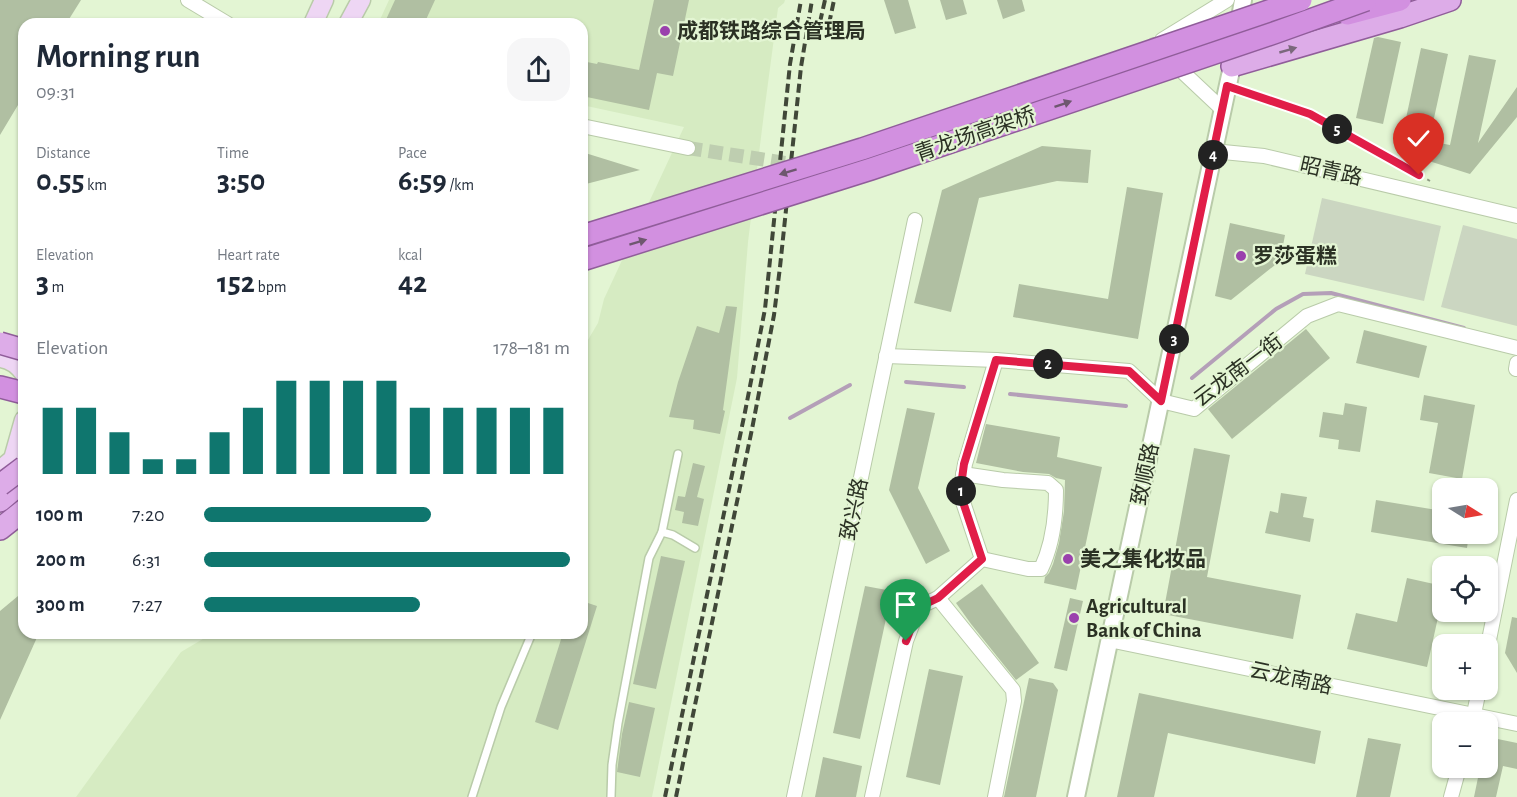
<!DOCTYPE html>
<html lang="en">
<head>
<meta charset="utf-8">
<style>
  :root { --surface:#fff; --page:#f6f6f7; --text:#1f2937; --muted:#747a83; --accent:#0f766e }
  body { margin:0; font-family:"Alegreya Sans","Noto Sans SC",sans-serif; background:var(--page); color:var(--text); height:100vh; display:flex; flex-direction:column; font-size:22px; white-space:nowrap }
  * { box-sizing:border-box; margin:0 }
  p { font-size:20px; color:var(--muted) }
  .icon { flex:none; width:33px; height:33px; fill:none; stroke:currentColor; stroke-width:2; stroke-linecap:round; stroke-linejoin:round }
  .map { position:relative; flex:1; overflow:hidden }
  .drawer { position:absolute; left:18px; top:18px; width:570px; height:621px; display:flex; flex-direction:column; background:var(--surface); border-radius:18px; box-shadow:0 2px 4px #0004 }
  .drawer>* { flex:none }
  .needle { width:39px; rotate:101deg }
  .controls { position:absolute; left:1432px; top:478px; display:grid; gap:12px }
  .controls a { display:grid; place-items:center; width:66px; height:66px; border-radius:12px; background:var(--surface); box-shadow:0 2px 4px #0004; font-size:30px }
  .pin { position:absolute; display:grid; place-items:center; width:51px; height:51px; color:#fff; margin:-62px -26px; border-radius:50% 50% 50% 0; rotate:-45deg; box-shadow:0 0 6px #0007 }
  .pin .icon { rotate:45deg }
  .km { position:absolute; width:30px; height:30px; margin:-15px; border-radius:50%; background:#222; color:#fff; font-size:16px; line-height:30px; text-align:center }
  .round { display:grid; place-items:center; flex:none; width:63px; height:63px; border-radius:18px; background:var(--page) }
  .head { display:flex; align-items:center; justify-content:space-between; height:102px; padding:0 18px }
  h1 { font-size:33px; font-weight:600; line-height:45px }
  .figures { display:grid; grid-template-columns:repeat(3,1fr); gap:9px; height:102px; padding:6px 18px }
  .figures div { display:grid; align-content:center }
  .figures b { font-size:30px; font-weight:600 }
  .figures small { font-size:16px; font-weight:400 }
  .figures p { font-size:16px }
  .chart { height:168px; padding:12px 18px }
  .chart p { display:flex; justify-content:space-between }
  .chart svg { width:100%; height:108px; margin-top:6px; stroke:var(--accent); stroke-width:6 }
  ul { padding:0 18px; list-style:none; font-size:20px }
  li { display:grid; grid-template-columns:96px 72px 1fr; align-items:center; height:45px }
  li i { height:15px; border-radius:8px; background:var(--accent) }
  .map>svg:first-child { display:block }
  .built { fill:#d6ebc2 }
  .green { fill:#cbd6c1 }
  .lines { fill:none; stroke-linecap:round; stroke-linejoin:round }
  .stream { stroke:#b49fb8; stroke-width:4 }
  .building { fill:#b0bfa2 }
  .minor-tunnel { stroke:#beceb0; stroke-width:14; stroke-dasharray:14 7; stroke-linecap:butt }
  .service-casing { stroke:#b9cba9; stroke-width:10 }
  .minor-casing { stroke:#b9cba9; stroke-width:16 }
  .tertiary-casing { stroke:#b9cba9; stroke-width:20 }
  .secondary-casing { stroke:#b9cba9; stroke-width:21 }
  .primary-casing { stroke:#905d9a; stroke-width:24 }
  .trunk-casing { stroke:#905d9a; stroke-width:24 }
  .path { stroke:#8f9b83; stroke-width:2; stroke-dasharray:4.5 4.5; stroke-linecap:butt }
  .service { stroke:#fff; stroke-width:7 }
  .minor { stroke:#fff; stroke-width:14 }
  .tertiary { stroke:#fff; stroke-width:16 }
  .secondary { stroke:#eed6f4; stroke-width:18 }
  .primary { stroke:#ddace8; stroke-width:21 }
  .trunk { stroke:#d290e0; stroke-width:21 }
  .rail { stroke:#404738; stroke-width:4; stroke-dasharray:9 4.5; stroke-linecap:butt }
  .primary-bridge-casing { stroke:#905d9a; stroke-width:24; stroke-linecap:butt }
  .trunk-bridge-casing { stroke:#905d9a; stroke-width:24; stroke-linecap:butt }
  .primary-bridge { stroke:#ddace8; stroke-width:21 }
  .trunk-bridge { stroke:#d290e0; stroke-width:21 }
  .oneway { fill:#7b687c }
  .oneway2 { fill:#6e576f }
  .route-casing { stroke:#fff; stroke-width:12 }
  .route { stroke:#e11d48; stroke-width:8 }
  .poi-dot { fill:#9a41ad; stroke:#e3f5d3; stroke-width:2 }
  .labels { text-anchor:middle; stroke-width:4.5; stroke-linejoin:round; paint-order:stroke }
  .poi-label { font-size:21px; font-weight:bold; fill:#2b3124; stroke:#e3f5d3; text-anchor:start }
  .street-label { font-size:21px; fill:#2b3124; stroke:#e3f5d3 }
</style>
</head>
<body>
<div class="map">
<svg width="1517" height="797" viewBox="0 0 1517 797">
  <rect width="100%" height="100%" fill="#e3f5d3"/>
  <!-- built -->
  <path class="built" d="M389 0H785L784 3 778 8 764 113 748 242 737 378 652 797H76L181 652 213 633H582V350L598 323 604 299 684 127 582 105V24H378Z"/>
  <!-- green -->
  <g class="green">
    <path d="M1322 198 1441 226 1424 301 1305 274Z"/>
    <path d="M1463 225 1517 239V326L1441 307Z"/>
  </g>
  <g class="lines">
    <!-- stream -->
    <g class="stream">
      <path d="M1192 378 1276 309 1303 294 1331 293 1464 328"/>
      <path d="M906 382 964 387"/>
      <path d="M1010 394 1126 406"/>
      <path d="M790 418 850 385"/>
    </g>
  </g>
  <!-- building -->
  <g class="building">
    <path d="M0 0H81L66 24H24V95L0 135Z"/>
    <path d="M395 0H435L424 24H384Z"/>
    <path d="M654 0H689L673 76 657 73 649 110 582 96V61L597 64 598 62 639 70Z"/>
    <path d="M884 0H908L916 28 895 34Z"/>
    <path d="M940 0H963L967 14 946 20Z"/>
    <path d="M997 0H1022L1025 11 1003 19Z"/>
    <path d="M1378 37 1401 42 1383 124 1356 118 1374 38Z"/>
    <path d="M1421 48 1448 54 1429 141 1450 145 1469 55 1496 60 1478 143 1517 87V117L1470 174 1432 162 1396 145 1398 136 1402 137Z"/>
    <path d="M1042 146 1091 150 1088 183 1057 181 979 198 951 312 914 303 942 190Z"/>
    <path d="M582 152 640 170 582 185Z"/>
    <path d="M1127 187 1163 193 1138 339 1013 317 1019 284 1108 299Z"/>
    <path d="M1230 223 1285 235 1280 261 1231 300 1215 296Z"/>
    <path d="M726 306 737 307 723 410 725 411 720 434 693 429 694 420 669 417 678 382 697 326 719 333Z"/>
    <path d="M1306 329 1330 358 1232 439 1208 409Z"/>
    <path d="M1364 330 1427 346 1419 378 1356 363Z"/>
    <path d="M1424 395 1475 405 1462 479 1429 473 1438 423 1420 420Z"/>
    <path d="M1345 403 1367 407 1360 452 1338 449 1339 440 1319 437 1323 412 1343 415Z"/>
    <path d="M907 408 935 413 918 488 950 551 926 564 889 490Z"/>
    <path d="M986 424 1060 437 1057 457 1102 467 1076 590 1044 583 1045 577 1049 573 1053 564 1059 543 1064 511 1065 480 1056 478 1049 474 1023 472 976 463Z"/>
    <path d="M1194 448 1230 455 1207 577 1301 595 1293 639 1163 614Z"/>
    <path d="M693 463 705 466 697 497 704 499 698 526 682 523 684 512 675 510 678 496 685 497Z"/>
    <path d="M1281 493 1307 497 1303 517 1314 519 1310 542 1265 533 1270 511 1278 513Z"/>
    <path d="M1376 500 1443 511V534H1469L1467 548 1371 532Z"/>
    <path d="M661 556 685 561 656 689 633 684Z"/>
    <path d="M1407 578 1443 586V595L1427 667 1347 649 1356 613 1397 622Z"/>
    <path d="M982 584 1039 663 1016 680 971 624 956 603Z"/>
    <path d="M865 586 892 591 860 739 833 733Z"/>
    <path d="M24 591V633H39L0 720V611Z"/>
    <path d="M1070 598 1083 601 1067 671 1054 668Z"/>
    <path d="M582 601 597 606 558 730 535 722 563 633H582Z"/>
    <path d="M1512 617 1517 618V673L1505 653Z"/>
    <path d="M929 669 963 676 940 785 906 777Z"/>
    <path d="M1029 678 1053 683 1058 690 1036 797H1004Z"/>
    <path d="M1139 693 1321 731 1315 764 1168 733 1154 797H1117Z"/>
    <path d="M629 702 655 708 640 777 617 772 622 734Z"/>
    <path d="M1488 737 1517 743V769L1503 766 1496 797H1474L1480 768H1488Z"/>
    <path d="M1368 738 1401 744 1390 797H1356Z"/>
    <path d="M823 757 862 766 856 797H815Z"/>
  </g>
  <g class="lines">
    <!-- minor-tunnel -->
    <path class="minor-tunnel" d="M688 148 799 165"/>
    <defs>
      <g id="service">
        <path d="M662 532 673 535 695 548"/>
        <path d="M472 797 501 707 532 633"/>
        <path d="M611 797 612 765 618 723 649 558 662 532 678 454"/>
      </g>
      <g id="minor">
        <path d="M188 0 228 24"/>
        <path d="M1162 40 1227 0"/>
        <path d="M1154 45 1222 109"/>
        <path d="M582 126 688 148"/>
        <path d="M1213 151 1264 156 1517 216"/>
        <path d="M828 170 855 163 873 151"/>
        <path d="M886 356 996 360 1129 371 1161 401 1194 409 1307 316 1338 304 1517 348"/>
        <path d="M1516 369 1517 363"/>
        <path d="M963 474 1003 480 1048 483 1056 490C1056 516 1052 546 1041 569H1028L982 559"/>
        <path d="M938 598 1013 690 1014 701 995 797"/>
        <path d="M1109 640 1517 724"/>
        <path d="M1488 645 1517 500"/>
        <path d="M1472 723 1479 690"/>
        <path d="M794 797 915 220"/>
        <path d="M872 797 906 641 919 607 938 598 982 559 960 493 965 464 996 360"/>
        <path d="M1451 797 1459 768"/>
      </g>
      <path id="tertiary" d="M1076 797 1232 66 1243 0"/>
      <g id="secondary">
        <path d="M313 24 324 0"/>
        <path d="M348 24 361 0"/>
        <path d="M0 358C10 359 18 365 24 373"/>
        <path d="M0 470 13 459 24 420"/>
      </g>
      <g id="primary">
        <path d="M1232 66 1400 17 1450 0"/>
        <path d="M0 501 13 490 24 473"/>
        <path d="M0 529 24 510"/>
      </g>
      <g id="trunk">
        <path d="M1347 14 1400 0"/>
        <path d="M0 387 24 393"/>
      </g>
    </defs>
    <!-- service casing -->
    <use href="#service" class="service-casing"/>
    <!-- minor casing -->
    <use href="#minor" class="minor-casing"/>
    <!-- tertiary casing -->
    <use href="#tertiary" class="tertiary-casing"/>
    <!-- secondary casing -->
    <use href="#secondary" class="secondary-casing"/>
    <!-- primary casing -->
    <use href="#primary" class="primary-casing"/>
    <!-- trunk casing -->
    <use href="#trunk" class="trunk-casing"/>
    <!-- path -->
    <path class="path" d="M1241 91 1310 114 1430 181"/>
    <!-- service -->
    <use href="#service" class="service"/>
    <!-- minor -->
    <use href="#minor" class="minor"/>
    <!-- tertiary -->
    <use href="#tertiary" class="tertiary"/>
    <!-- secondary -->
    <use href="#secondary" class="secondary"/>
    <!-- primary -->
    <use href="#primary" class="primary"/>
    <!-- trunk -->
    <use href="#trunk" class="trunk"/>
    <!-- rail -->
    <g class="rail">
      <path d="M820 22 825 0"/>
      <path d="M829 24 834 0"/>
      <path d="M665 797 745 412 765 309 790 64 801 0"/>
      <path d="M676 797 752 429 774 315 780 267 801 67 812 0"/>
    </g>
    <defs>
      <g id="primary-bridge">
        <path d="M0 343 24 350"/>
        <path d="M0 485 24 467"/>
      </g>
      <g id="trunk-bridge">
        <path d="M582 236 862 149 1301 0"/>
        <path d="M582 260 871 169 1274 33 1366 0"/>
      </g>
    </defs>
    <!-- primary-bridge casing -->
    <use href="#primary-bridge" class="primary-bridge-casing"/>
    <!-- trunk-bridge casing -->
    <use href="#trunk-bridge" class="trunk-bridge-casing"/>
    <!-- primary-bridge -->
    <use href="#primary-bridge" class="primary-bridge"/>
    <!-- trunk-bridge -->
    <use href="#trunk-bridge" class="trunk-bridge"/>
  </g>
  <!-- one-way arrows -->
  <defs><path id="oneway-solid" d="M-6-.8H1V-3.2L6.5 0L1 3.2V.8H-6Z" transform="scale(1.5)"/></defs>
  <use class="oneway" href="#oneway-solid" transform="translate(1288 50) rotate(-16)"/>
  <g class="oneway2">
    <use href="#oneway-solid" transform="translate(1063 104) rotate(-19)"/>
    <use href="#oneway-solid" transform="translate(788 172) rotate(163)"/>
    <use href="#oneway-solid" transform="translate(638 242) rotate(-17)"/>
  </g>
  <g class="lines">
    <defs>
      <path id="route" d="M906 641 919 607 938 598 982 559 960 493 964 464 996 360 1129 371 1161 401 1227 86 1310 114 1419 175"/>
    </defs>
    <!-- route casing -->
    <use href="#route" class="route-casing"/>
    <!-- route -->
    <use href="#route" class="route"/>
  </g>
  <!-- markers -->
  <g class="poi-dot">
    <circle cx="665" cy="31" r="6"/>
    <circle cx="1241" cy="256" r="6"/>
    <circle cx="1068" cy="559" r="6"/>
    <circle cx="1074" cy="618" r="6"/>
  </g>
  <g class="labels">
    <!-- poi labels -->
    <g class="poi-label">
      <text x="677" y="38">成都铁路综合管理局</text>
      <text x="1253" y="263">罗莎蛋糕</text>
      <text x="1080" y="566">美之集化妆品</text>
      <text x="1086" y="613">Agricultural<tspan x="1086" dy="24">Bank of China</tspan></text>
    </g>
    <!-- street labels -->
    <g class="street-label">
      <text transform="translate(975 134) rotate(-19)" y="7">青龙场高架桥</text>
      <text transform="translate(1331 171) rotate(13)" y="7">昭青路</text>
      <text transform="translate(1238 370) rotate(-37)" y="7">云龙南一街</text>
      <text transform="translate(1145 474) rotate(-78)" y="7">致顺路</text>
      <text transform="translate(854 509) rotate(-78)" y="7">致兴路</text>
      <text transform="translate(1291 678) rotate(12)" y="7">云龙南路</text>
    </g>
  </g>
</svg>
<div class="controls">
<a><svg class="needle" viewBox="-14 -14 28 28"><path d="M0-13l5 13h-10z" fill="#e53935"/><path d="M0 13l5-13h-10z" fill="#747a83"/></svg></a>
<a><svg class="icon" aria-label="locate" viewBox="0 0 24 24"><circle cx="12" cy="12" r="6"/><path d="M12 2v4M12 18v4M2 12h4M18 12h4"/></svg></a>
<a>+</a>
<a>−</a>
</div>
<div class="pin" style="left:906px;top:641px;background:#1e9e55"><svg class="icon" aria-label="arrive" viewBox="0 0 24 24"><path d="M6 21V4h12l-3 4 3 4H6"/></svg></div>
<div class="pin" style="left:1419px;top:175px;background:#d93025"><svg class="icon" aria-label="check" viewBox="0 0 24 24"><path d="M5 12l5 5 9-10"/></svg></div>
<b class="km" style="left:961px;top:491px">1</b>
<b class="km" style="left:1048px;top:364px">2</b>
<b class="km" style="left:1174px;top:339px">3</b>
<b class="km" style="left:1213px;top:155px">4</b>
<b class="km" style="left:1337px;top:129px">5</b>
<section class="drawer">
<div class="head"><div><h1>Morning run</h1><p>09:31</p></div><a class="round"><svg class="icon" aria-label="share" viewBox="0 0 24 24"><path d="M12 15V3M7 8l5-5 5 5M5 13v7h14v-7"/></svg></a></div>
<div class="figures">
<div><p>Distance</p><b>0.55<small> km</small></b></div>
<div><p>Time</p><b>3:50</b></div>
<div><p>Pace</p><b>6:59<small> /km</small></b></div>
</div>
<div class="figures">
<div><p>Elevation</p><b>3<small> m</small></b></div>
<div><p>Heart rate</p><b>152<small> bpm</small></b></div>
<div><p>kcal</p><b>42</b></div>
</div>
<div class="chart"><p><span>Elevation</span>178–181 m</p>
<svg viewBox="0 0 160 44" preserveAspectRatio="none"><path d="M5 44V17M15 44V17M25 44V27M35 44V38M45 44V38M55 44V27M65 44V17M75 44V6M85 44V6M95 44V6M105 44V6M115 44V17M125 44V17M135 44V17M145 44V17M155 44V17"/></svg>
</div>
<ul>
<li><b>100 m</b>7:20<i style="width:62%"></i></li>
<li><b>200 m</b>6:31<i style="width:100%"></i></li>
<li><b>300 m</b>7:27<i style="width:59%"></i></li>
</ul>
</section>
</div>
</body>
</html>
